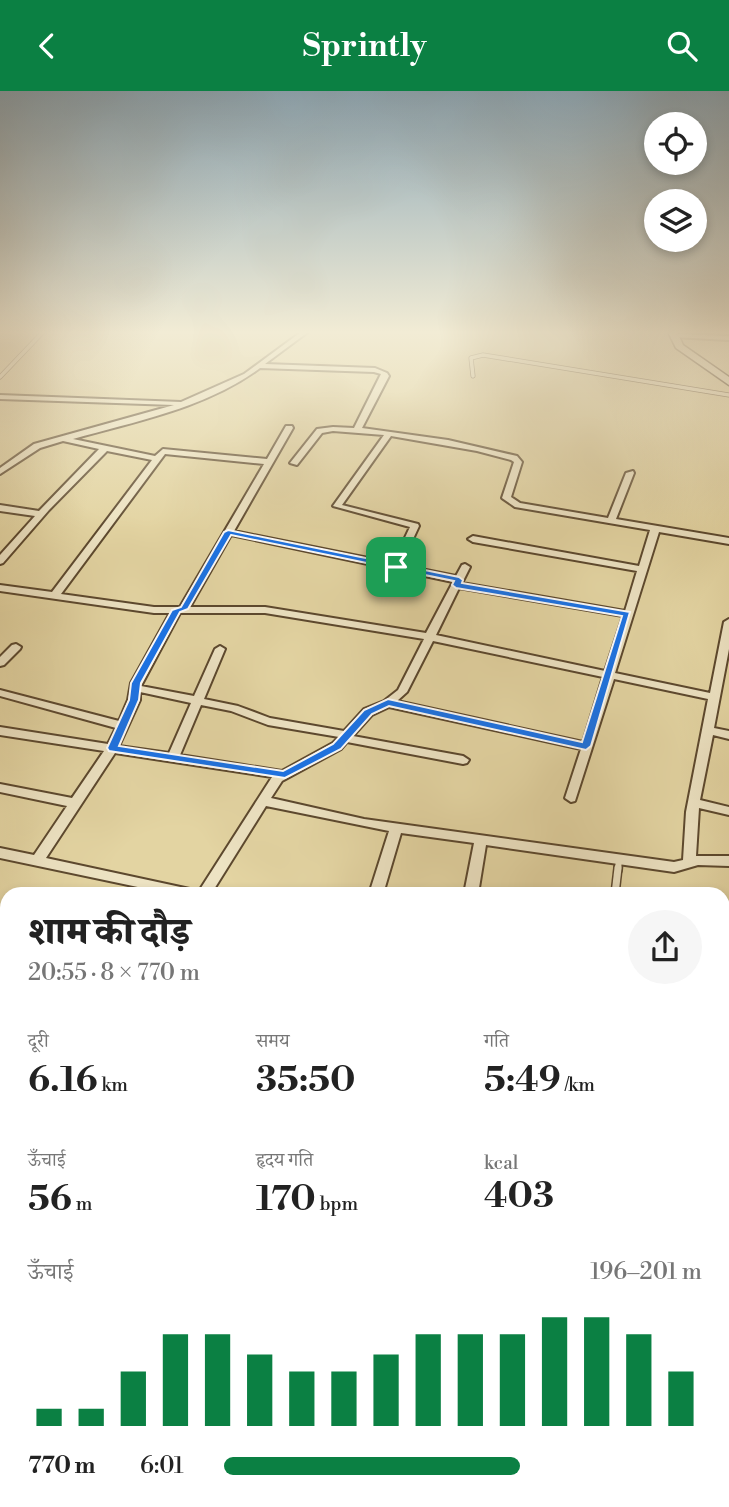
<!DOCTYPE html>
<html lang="hi">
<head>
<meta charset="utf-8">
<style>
  :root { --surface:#fff; --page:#f6f6f6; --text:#222; --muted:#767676; --accent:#0b8043 }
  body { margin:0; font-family:"Libre Bodoni","Noto Serif Devanagari",serif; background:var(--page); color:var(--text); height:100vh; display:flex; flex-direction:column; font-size:26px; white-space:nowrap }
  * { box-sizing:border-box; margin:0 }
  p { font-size:23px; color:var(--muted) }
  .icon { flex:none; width:38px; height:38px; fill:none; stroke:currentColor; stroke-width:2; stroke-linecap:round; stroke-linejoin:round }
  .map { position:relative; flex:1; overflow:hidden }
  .details { position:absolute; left:0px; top:796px; width:730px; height:621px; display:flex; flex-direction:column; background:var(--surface); border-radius:21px 21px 0 0; box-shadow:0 4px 10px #0003 }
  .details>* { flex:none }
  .fabs { position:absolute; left:644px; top:21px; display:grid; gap:14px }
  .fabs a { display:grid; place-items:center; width:63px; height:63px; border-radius:50%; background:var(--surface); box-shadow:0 4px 10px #0003; font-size:35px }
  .pin { position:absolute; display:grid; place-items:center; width:60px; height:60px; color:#fff; margin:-30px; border-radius:14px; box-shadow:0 4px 10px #0006 }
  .round { display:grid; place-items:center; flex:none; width:74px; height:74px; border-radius:37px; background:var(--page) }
  .summary { display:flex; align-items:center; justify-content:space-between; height:119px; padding:0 28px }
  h1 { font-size:38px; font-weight:800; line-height:52px }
  .figures { display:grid; grid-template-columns:repeat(3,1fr); gap:10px; height:119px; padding:7px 28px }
  .figures div { display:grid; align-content:center }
  .figures b { font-size:35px; font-weight:800 }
  .figures small { font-size:19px; font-weight:400 }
  .figures p { font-size:19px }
  .chart { height:196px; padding:14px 28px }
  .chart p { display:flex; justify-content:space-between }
  .chart svg { width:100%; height:126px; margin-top:7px; stroke:var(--accent); stroke-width:6 }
  ul { padding:0 28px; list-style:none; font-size:23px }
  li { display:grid; grid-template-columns:112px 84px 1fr; align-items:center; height:52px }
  li i { height:18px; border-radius:9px; background:var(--accent) }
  header { display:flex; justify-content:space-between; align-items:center; height:91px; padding:0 28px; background:var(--accent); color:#fff; font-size:32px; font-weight:800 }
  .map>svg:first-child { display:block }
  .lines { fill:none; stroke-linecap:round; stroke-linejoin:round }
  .lane-far2-casing { stroke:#5c482e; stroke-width:5 }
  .lane-far1-casing { stroke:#5c482e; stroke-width:10 }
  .lane-casing { stroke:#5c482e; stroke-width:10 }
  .street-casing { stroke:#5c482e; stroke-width:4 }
  .secondary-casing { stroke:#2f1a08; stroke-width:3 }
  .lane-far2 { stroke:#ede3c3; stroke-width:3.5 }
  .lane-far1 { stroke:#ede3c3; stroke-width:6 }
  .lane { stroke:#ede3c3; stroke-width:7 }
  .street { fill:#ede3c3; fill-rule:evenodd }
  .secondary { fill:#ede3c3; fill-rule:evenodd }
  .route { fill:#1a73e8; stroke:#fff; stroke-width:2; fill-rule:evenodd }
</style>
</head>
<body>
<header><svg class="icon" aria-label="back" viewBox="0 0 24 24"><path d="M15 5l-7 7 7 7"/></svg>Sprintly<svg class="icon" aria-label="search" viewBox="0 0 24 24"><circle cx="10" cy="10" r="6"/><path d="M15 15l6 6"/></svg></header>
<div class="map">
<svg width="729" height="1416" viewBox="0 0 729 1416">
  <rect width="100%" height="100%" fill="#e3d4a2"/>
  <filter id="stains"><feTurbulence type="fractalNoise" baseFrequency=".00286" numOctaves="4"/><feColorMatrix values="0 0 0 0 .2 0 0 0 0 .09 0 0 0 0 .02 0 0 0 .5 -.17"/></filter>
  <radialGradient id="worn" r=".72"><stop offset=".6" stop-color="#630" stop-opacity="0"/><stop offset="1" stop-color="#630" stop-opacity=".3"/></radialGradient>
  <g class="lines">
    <defs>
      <g id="lane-far2">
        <path d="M473 285 471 267 483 264 729 304"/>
        <path d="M0 286 43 241"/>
      </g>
      <path id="lane-far1" d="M618 779 619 768"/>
      <path id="lane" d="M615 803 618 777"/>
      <g id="street">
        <path d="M301 241H308L265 273 375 277 387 282 389 285 362 337 448 349 517 365 522 371 511 406 520 412 608 427 626 382 633 380 634 382 616 428 729 447V453L659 441 615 582 710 602 724 531 729 528V558L714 637 729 640V648L713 644 700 709 729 716V724L699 717 696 765H729V775L698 774 674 781 486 754 478 803H464L474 752 401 742 383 803H369L389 740 266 715 211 803H171L0 767V757L34 764 67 715 0 701V693L72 707 104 660 0 644V636L108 653 116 637 0 605V599L119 630 128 609 131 592 170 522H154L0 500V494L52 501 152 369 107 360 49 419 3 472 0 473V464L35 425 0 420V414L39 420 99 358 63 350 40 357 0 383V377L34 353 174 314 0 308V304L181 311 244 283ZM260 277 374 281 381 283 354 337 333 336 317 338 290 372 297 374 322 342 333 340 384 344 333 415 410 436 393 472 234 440 293 337 292 335H286L267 368 163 358 155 365 73 348C136 330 206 317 260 277ZM391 345 477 360 511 369 514 371 502 407 515 416 650 439 639 475 473 445 468 448 473 451 637 480 625 520 462 492 470 476 465 473 462 474 456 485 401 474 419 435 418 433 342 414ZM165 363 264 373 180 516H154L61 503ZM231 444 453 491 426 542 265 516H190ZM459 497 623 525 605 580 436 544ZM180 522H265L424 548 398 599 384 610 364 618 344 640 270 627 238 615 204 608 225 558 220 555 215 558 194 605 141 595ZM433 550 603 586 583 651 397 610 407 601ZM614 588 708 608 686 721 683 769 674 771 364 728 271 707 282 690 341 658 347 651 463 673 467 672 469 669 463 665 353 645 372 624 389 616 581 658 565 707 571 711 575 710ZM140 601 191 612 169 662 119 655 140 609ZM201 614 231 620 268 634 339 646 333 652 282 680 180 664ZM115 662 272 686 199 800 46 767Z"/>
        <path d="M675 243 729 245V249L673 246V244Z"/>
        <path d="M16 553 21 556 20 558 4 574 0 575V566L12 554Z"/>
        <path d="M0 853 7 854V866L0 865Z"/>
        <path d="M7 1038V1059L0 1063V1042Z"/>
        <path d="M0 1227 7 1230V1250L0 1247Z"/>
        <path d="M7 1402V1410H22L20 1416H0L2 1409Z"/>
        <path d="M138 1410H159L158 1416H136Z"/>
      </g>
      <path id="secondary" d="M668 241H677L683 254 729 286V294L676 257Z"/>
    </defs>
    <!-- lane-far2 casing -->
    <use href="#lane-far2" class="lane-far2-casing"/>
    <!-- lane-far1 casing -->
    <use href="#lane-far1" class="lane-far1-casing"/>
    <!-- lane casing -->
    <use href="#lane" class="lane-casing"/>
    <!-- street casing -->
    <use href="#street" class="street-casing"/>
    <!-- secondary casing -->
    <use href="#secondary" class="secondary-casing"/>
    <!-- lane-far2 -->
    <use href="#lane-far2" class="lane-far2"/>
    <!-- lane-far1 -->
    <use href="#lane-far1" class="lane-far1"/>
    <!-- lane -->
    <use href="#lane" class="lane"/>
    <!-- street -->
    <use href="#street" class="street"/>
    <!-- secondary -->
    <use href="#secondary" class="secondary"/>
  </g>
  <!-- sky -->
  <linearGradient id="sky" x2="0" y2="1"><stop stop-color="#8da8b7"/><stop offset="0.55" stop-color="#f2ecd5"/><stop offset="1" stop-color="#f2ecd5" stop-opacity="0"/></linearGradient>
  <rect width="729" height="439" fill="url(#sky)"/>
  <!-- route -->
  <path class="route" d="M228 439 459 486 463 489 462 492 630 521 591 655 586 659 389 615 372 623 341 658 285 687 109 660 107 657 129 609 131 592 172 519 181 516 224 441ZM231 444 454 490 452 494 456 497 622 525 582 651 388 608 364 619 333 653 283 680 119 655 139 609 141 592 180 521 188 518Z"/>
  <rect width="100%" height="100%" filter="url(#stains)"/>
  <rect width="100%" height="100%" fill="url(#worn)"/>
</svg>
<div class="fabs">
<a><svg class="icon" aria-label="locate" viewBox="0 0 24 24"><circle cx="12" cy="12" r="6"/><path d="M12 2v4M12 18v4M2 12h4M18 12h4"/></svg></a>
<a><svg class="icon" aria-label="layers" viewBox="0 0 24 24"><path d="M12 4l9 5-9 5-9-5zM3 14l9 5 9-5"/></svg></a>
</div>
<div class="pin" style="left:396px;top:476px;background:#1e9e55"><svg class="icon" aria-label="arrive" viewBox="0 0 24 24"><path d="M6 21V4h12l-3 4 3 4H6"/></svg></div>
<section class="details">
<div class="summary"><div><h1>शाम की दौड़</h1><p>20:55 · 8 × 770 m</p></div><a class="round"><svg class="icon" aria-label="share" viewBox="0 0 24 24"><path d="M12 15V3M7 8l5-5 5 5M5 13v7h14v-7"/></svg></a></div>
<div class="figures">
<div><p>दूरी</p><b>6.16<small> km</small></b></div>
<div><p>समय</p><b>35:50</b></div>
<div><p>गति</p><b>5:49<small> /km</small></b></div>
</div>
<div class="figures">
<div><p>ऊँचाई</p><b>56<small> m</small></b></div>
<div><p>हृदय गति</p><b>170<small> bpm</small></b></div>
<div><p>kcal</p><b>403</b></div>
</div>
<div class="chart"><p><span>ऊँचाई</span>196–201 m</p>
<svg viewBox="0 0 160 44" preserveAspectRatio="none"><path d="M5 44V38M15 44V38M25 44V25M35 44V12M45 44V12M55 44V19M65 44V25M75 44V25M85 44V19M95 44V12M105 44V12M115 44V12M125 44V6M135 44V6M145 44V12M155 44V25"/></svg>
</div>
<ul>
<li><b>770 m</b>6:01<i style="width:62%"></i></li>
</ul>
</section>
</div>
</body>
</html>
